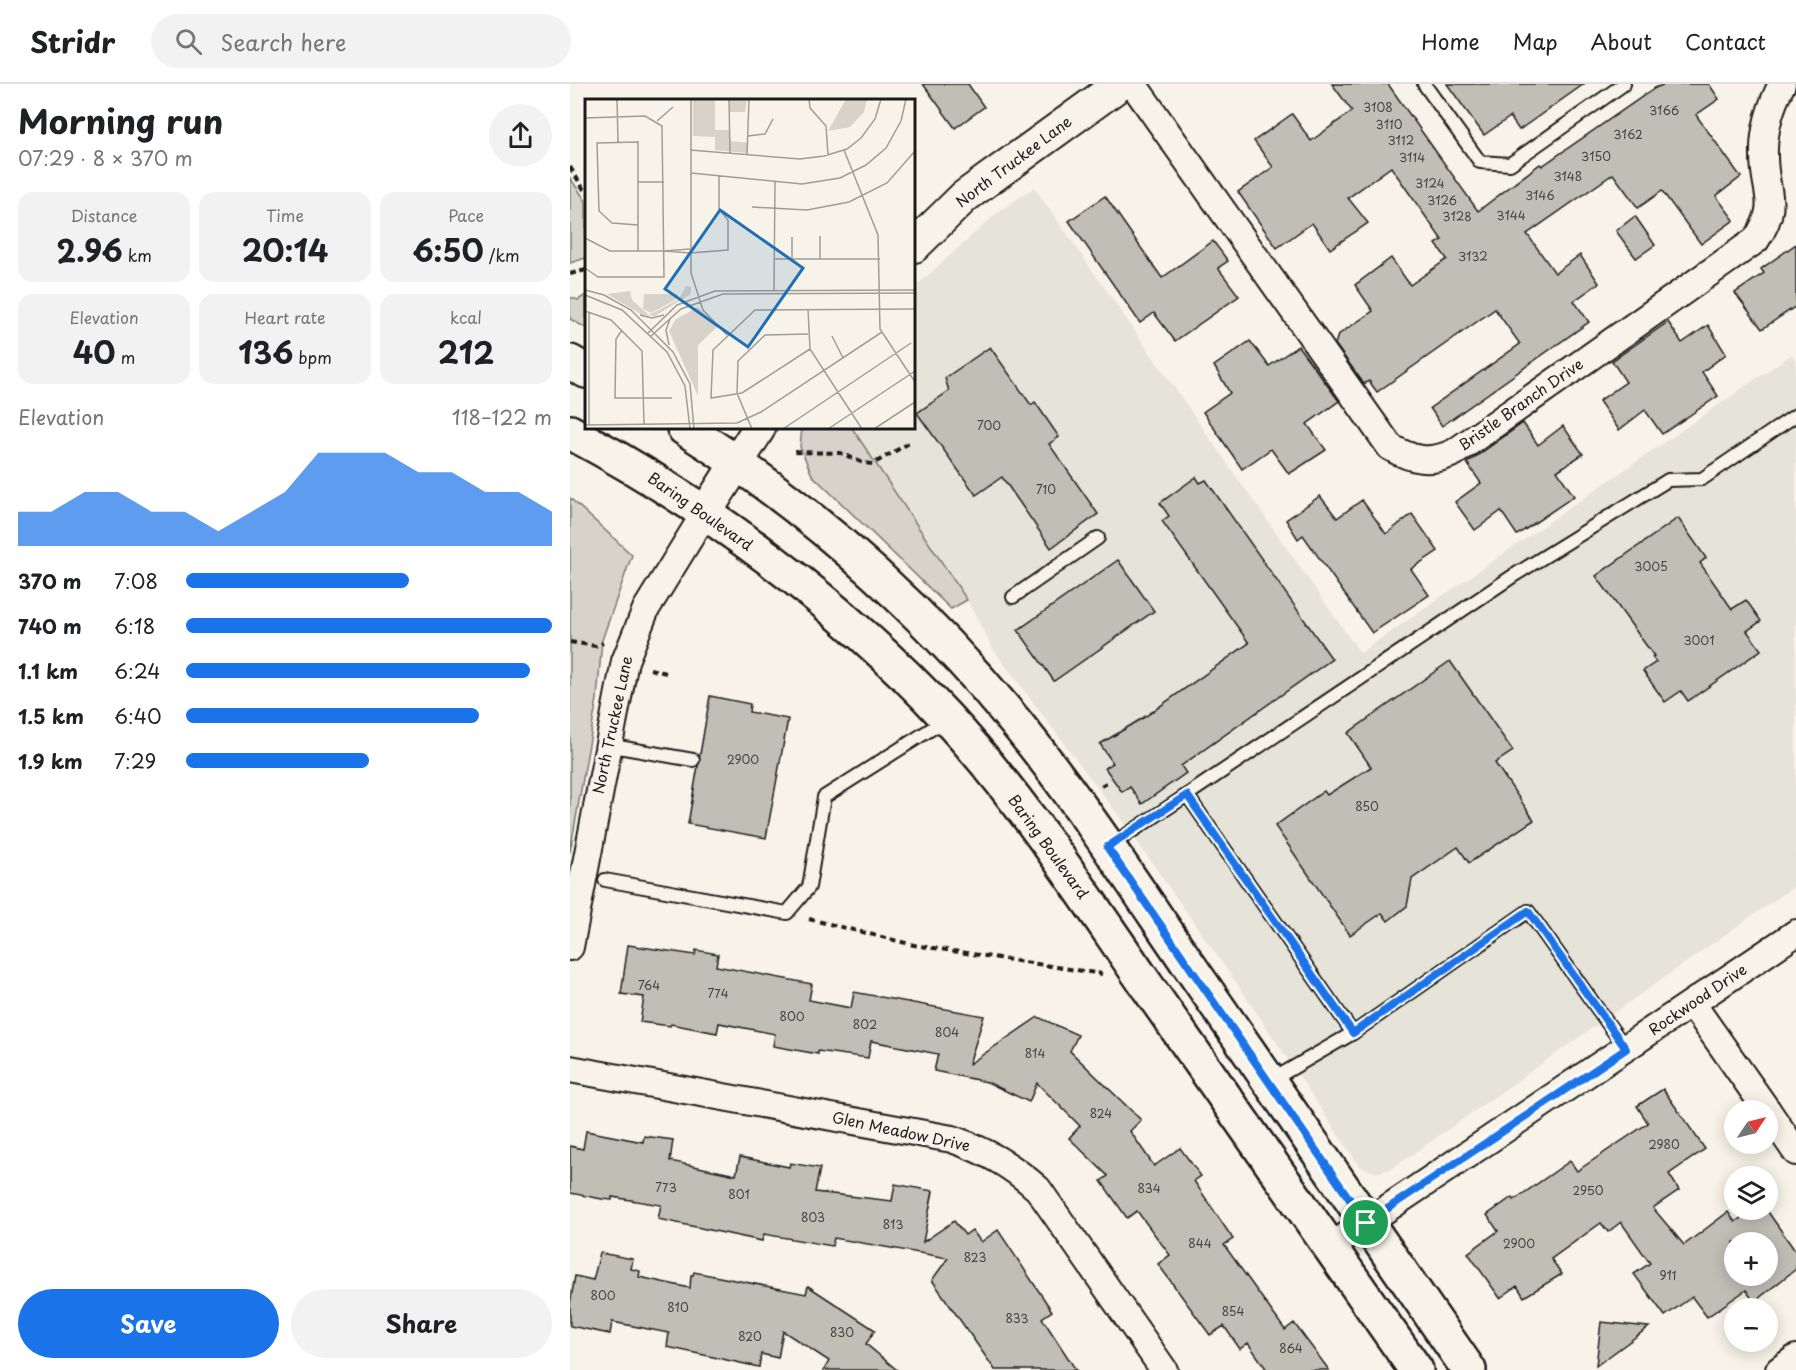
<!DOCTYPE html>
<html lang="en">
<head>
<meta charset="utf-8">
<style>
  :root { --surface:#fff; --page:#f2f2f2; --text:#202124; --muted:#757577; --line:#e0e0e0; --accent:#1a73e8 }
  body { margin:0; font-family:"Playpen Sans",sans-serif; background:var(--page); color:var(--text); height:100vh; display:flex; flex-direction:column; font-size:22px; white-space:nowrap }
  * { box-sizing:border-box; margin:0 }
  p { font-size:20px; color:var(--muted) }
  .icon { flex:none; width:33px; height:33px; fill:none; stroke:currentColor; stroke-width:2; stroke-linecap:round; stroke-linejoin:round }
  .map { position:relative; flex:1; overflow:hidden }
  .drawer { display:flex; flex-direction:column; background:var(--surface); width:570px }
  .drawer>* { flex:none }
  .needle { width:39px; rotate:55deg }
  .controls { position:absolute; left:1154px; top:1016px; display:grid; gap:12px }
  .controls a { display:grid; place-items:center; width:54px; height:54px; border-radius:50%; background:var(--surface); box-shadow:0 3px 15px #0003; font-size:30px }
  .pin { position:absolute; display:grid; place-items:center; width:51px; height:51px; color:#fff; margin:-26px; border:3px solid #fff; border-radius:50%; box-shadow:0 2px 6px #0007 }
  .round { display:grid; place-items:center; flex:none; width:63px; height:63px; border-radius:32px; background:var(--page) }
  .summary { display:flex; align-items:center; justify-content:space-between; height:102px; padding:0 18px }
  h1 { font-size:33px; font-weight:700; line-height:45px }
  .figures { display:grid; grid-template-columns:repeat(3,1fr); gap:9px; height:102px; padding:6px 18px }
  .figures div { display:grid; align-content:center; border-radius:15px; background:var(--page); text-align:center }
  .figures b { font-size:30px; font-weight:700 }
  .figures small { font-size:16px; font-weight:400 }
  .figures p { font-size:16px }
  .chart { height:168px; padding:12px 18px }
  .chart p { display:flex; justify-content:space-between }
  .chart svg { width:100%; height:108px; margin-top:6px; fill:var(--accent); opacity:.7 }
  .button { display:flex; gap:12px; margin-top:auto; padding:12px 18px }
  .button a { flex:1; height:69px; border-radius:36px; background:var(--accent); color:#fff; font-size:24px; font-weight:700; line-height:69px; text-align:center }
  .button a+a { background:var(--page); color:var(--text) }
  ul { padding:0 18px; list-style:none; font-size:20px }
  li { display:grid; grid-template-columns:96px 72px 1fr; align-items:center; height:45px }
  li i { height:15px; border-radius:8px; background:var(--accent) }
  header { display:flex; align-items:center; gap:36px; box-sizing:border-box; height:84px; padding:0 30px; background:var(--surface); border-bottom:2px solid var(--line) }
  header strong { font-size:28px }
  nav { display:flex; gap:33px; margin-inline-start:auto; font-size:21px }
  .search { width:420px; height:54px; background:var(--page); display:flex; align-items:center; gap:15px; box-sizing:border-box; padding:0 21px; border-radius:33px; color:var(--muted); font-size:22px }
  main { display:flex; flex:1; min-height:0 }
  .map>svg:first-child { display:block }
  .built { fill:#e6e3d9 }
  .green { fill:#d7d3cb; stroke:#7a7874; stroke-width:1.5 }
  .building { fill:#c0beb5; stroke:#1c1c1c; stroke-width:1.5; fill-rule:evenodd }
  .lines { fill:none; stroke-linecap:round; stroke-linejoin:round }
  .service-casing { stroke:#1c1c1c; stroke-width:16 }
  .minor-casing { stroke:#1c1c1c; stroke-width:30 }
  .tertiary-casing { stroke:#1c1c1c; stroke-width:36 }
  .secondary-casing { stroke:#1c1c1c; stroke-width:38 }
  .path { stroke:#1c1c1c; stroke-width:4; stroke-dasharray:6 4.5; stroke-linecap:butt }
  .service { stroke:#f7f3e8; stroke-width:12 }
  .minor { stroke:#f7f3e8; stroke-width:26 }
  .tertiary { stroke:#f7f3e8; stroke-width:32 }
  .secondary { stroke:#f7f3e8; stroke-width:33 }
  .route-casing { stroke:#fff; stroke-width:12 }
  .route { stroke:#1a73e8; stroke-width:8 }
  .labels { text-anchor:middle; stroke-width:6; stroke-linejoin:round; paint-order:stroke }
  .number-label { font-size:12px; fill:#454442 }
  .street-label { font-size:15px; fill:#1c1c1c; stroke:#f7f3e8 }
  .inset-road { fill:none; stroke:#9f9d96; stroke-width:1.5 }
  .view { fill:#1f6fb2; fill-opacity:0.15; stroke:#1f6fb2; stroke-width:3 }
  .inset-edge { fill:none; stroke:#1c1c1c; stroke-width:3 }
</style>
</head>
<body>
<header>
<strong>Stridr</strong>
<div class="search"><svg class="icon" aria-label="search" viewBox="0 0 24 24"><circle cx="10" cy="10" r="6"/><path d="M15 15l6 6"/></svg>Search here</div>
<nav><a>Home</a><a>Map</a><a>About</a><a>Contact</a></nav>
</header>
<main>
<section class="drawer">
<div class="summary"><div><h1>Morning run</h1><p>07:29 · 8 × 370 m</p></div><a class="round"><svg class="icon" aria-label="share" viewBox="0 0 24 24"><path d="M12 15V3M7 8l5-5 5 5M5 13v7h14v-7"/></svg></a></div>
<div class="figures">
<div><p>Distance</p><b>2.96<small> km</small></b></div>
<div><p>Time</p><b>20:14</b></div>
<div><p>Pace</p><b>6:50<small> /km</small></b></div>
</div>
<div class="figures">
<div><p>Elevation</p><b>40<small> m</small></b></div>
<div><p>Heart rate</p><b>136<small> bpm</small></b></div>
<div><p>kcal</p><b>212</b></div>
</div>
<div class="chart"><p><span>Elevation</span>118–122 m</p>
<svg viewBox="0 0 160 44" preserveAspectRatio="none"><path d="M0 44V30L10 30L20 22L30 22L40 30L50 30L60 38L70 30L80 22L90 6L100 6L110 6L120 14L130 14L140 22L150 22L160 30V44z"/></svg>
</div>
<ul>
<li><b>370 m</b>7:08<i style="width:61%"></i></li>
<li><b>740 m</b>6:18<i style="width:100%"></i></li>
<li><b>1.1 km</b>6:24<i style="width:94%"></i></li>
<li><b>1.5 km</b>6:40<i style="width:80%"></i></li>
<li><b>1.9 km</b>7:29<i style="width:50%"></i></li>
</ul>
<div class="button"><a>Save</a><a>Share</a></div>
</section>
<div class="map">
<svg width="1226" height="1286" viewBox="0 0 1226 1286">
  <rect width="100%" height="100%" fill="#f7f3e8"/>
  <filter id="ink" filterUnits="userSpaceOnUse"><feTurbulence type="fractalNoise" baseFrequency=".0167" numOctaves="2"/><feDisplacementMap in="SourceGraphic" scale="12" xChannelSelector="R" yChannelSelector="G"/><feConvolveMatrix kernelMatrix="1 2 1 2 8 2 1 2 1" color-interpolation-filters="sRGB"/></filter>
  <g filter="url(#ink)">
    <!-- built -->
    <path class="built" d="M464 103 790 569 1222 270 1226 277V801L823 1084 807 1089 790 1083 676 913 552 736 423 565 397 516 282 344H344V204L425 131Z"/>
    <!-- green -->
    <g class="green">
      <path d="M0 94 16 117V174L0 179Z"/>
      <path d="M16 211V244L0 235V213L8 216Z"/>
      <path d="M232 344H282L397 516 381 525 242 391 230 363Z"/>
      <path d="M0 414 62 471 32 556 27 615 0 768Z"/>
    </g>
    <!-- building -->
    <g class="building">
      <path d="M353 0H398L414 23 385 44Z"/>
      <path d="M762 0H818L908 127 970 80 972 82 1085 4 1095 0H1139L1149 15 1126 31 1171 93 1146 112 1164 136 1131 160 1092 107 1068 124 1043 90 957 150 985 189 1010 171 1029 199 1004 217 1019 238 872 342 860 324 950 260 925 225 807 308 799 297 794 300 765 260 768 251 803 227 785 201 821 174 840 201 877 175 866 160 872 156 821 83 778 114 798 139 760 165 742 139 707 164 668 108 703 83 684 57 722 30 741 57 782 27Z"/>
      <path d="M877 0H1014L949 46 940 33 914 51Z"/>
      <path d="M535 112 592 194 643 157 658 177 648 184 669 212 605 257 584 229 570 239 499 137Z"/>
      <path d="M1065 132 1085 161 1066 174 1046 147Z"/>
      <path d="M1226 160V222L1192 245 1165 209 1194 189 1191 185Z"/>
      <path d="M1098 238 1112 259 1138 241 1156 270 1132 288 1148 312 1092 350 1075 326 1049 346 1029 317 1056 298 1042 277Z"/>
      <path d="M680 257 699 282 728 262 769 317 737 340 756 366 719 390 701 365 672 385 633 328 660 309 644 282Z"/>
      <path d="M420 263 461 321 465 318 489 353 479 360 528 430 481 464 432 393 406 411 347 329 379 307 375 294Z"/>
      <path d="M953 339 968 361 993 342 1013 370 987 387 1004 412 947 451 931 427 905 446 885 418 911 399 897 379Z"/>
      <path d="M626 393 630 399 636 396 762 575 611 682 616 689 572 720 560 703 552 708 535 684 543 679 530 660 576 632 679 559 592 437 599 432 590 419Z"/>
      <path d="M750 412 767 434 792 416 816 450 842 430 868 467 841 485 859 511 802 549 733 451 728 455 716 436Z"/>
      <path d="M1108 434 1136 474 1130 479 1162 525 1176 516 1191 537 1177 547 1191 566 1118 617 1111 607 1095 618 1073 587 1086 578 1082 573 1084 572 1026 492Z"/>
      <path d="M548 476 584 527 484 597 448 546Z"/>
      <path d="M880 577 943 667 925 679 964 736 899 779 888 763 842 795 837 822 818 837 812 829 780 851 705 742 754 707 757 711 801 683 778 649Z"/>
      <path d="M140 612 180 620 179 628 218 635 196 754 118 740Z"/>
      <path d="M58 861 125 871 126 866 148 870 146 882 242 900 239 916 281 924 284 908 414 932 399 980 468 933 508 951 500 967 571 1036 560 1047 584 1082 610 1064 631 1092 624 1097 663 1155 654 1161 715 1246 724 1239 759 1286H697L678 1259 670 1265 654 1242 640 1251 588 1180 600 1171 567 1127 557 1134 531 1097 538 1092 499 1054 510 1042 467 999 459 1018 417 998 364 987 368 970 301 957 298 974 248 967V970L203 962 205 950 149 939 147 949 101 940 100 942 70 938 74 913 51 910Z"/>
      <path d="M1093 1005 1135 1065 1099 1090 1109 1106 1083 1124 1114 1161 1158 1128 1165 1138 1184 1125H1196L1226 1168V1185L1184 1218 1176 1206 1137 1233 1122 1213 1095 1232 1064 1190 1080 1179 1051 1138 1038 1148 1031 1139 981 1175 992 1190 954 1213 947 1202 930 1214 898 1169 928 1147 917 1131 942 1113 944 1116 1000 1077 1007 1087 1078 1039 1067 1022ZM1164 1158H1197V1191H1164Z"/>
      <path d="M16 1047 73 1058 74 1052 103 1056 100 1077 166 1091 170 1073 219 1083 220 1079 250 1084 245 1108 322 1117 325 1100 363 1107 353 1158 384 1137 395 1151 402 1146 411 1158 428 1146 482 1227 472 1234 506 1286H425L362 1196 378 1174 264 1154 262 1162 194 1150 192 1157 88 1135 91 1121 42 1113V1116L32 1115 0 1109V1062L13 1065Z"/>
      <path d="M30 1169 63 1175 61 1185 70 1187 69 1193 120 1204 121 1191H123L124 1188 236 1210 238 1202 305 1246 296 1260 327 1286H254L259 1277 213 1247 208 1274 191 1270 189 1283 97 1263 99 1249 42 1238 40 1250 0 1242V1220L5 1192 23 1196Z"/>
      <path d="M1031 1238 1079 1243 1026 1282Z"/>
    </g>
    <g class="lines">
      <defs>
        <g id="service">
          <path d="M854 0 910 78 940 80 1054 0"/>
          <path d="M443 513 528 454"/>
          <path d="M37 661 123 676"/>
          <path d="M617 711 943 492 1098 396 1132 395 1226 331"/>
          <path d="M538 763 617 711 783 949"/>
          <path d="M35 796 217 829 239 803 254 713 377 635"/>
          <path d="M700 997 783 949 958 827 1056 965"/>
        </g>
        <g id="minor">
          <path d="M563 0 820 363C842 376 861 380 885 368L1186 156C1211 119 1194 110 1194 72 1193 45 1200 23 1212 0"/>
          <path d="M0 863 55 577 76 525 135 429"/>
          <path d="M1123 921 1197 1026"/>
          <path d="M0 985 382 1055C416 1067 441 1081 468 1105L594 1286"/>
          <path d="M1197 1026 1226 1068"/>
          <path d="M760 1163 1226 849"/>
          <path d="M1209 1286 1226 1274"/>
        </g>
        <g id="tertiary">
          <path d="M344 162 394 113 550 0"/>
          <path d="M135 429 189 344"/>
        </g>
        <g id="secondary">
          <path d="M0 278 16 287"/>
          <path d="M114 344C249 429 372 542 470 669 528 744 580 825 634 903 722 1031 810 1159 899 1286"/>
          <path d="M0 348C139 422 270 519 377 634 453 716 514 811 577 902 667 1030 756 1158 846 1286"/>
        </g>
      </defs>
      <!-- service casing -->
      <use href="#service" class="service-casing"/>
      <!-- minor casing -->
      <use href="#minor" class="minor-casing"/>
      <!-- tertiary casing -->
      <use href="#tertiary" class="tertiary-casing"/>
      <!-- secondary casing -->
      <use href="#secondary" class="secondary-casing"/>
      <!-- path -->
      <g class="path">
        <path d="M0 83 16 109"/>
        <path d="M0 190 16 186"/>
        <path d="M225 368 271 369 293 379 303 380 341 358"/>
        <path d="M0 558 26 562 33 559"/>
        <path d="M80 585 96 589"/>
        <path d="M531 702 540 697"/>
        <path d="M239 835 344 861 532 890"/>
      </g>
      <!-- service -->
      <use href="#service" class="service"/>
      <!-- minor -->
      <use href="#minor" class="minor"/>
      <!-- tertiary -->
      <use href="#tertiary" class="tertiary"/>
      <!-- secondary -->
      <use href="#secondary" class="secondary"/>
    </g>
  </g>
  <g class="lines" filter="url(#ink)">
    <defs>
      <path id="route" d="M617 711 783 949 958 827 1056 965 796 1139 537 763Z"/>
    </defs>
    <!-- route casing -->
    <use href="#route" class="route-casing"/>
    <!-- route -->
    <use href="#route" class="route"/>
  </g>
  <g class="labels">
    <!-- number labels -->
    <g class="number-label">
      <text x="808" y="28">3108</text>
      <text x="1094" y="31">3166</text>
      <text x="819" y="45">3110</text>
      <text x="1058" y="55">3162</text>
      <text x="831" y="61">3112</text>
      <text x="1026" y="77">3150</text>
      <text x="842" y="78">3114</text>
      <text x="998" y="97">3148</text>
      <text x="860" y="104">3124</text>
      <text x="970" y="116">3146</text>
      <text x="872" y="121">3126</text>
      <text x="941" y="136">3144</text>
      <text x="887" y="137">3128</text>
      <text x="903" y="177">3132</text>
      <text x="419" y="346">700</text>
      <text x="476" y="410">710</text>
      <text x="1081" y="487">3005</text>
      <text x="1129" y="561">3001</text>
      <text x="173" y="680">2900</text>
      <text x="797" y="727">850</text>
      <text x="79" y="906">764</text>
      <text x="148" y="914">774</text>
      <text x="222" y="937">800</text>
      <text x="295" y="945">802</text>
      <text x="377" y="953">804</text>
      <text x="465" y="974">814</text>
      <text x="531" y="1034">824</text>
      <text x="1094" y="1065">2980</text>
      <text x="96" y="1108">773</text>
      <text x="579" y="1109">834</text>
      <text x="1018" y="1111">2950</text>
      <text x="169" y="1115">801</text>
      <text x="243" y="1138">803</text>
      <text x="323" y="1145">813</text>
      <text x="630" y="1164">844</text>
      <text x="949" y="1164">2900</text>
      <text x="405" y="1178">823</text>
      <text x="1098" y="1196">911</text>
      <text x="33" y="1216">800</text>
      <text x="108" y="1228">810</text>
      <text x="663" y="1232">854</text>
      <text x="447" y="1239">833</text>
      <text x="272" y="1253">830</text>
      <text x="180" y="1257">820</text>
      <text x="721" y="1269">864</text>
    </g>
    <!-- street labels -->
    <g class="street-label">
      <text transform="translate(444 78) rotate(-37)" y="5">North Truckee Lane</text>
      <text transform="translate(951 321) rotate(-35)" y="5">Bristle Branch Drive</text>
      <text transform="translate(130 428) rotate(35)" y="5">Baring Boulevard</text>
      <text transform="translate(43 641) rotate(-78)" y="5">North Truckee Lane</text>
      <text transform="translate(478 763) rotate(54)" y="5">Baring Boulevard</text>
      <text transform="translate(1128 916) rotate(-34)" y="5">Rockwood Drive</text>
      <text transform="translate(331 1048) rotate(12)" y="5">Glen Meadow Drive</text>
    </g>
  </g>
  <!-- overview -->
  <g transform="translate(15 15)">
    <rect width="330" height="330" fill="#f7f3e8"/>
    <path d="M108 0H130V31H144L146 42 163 44 162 54 130 51V38L108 37ZM144 0H162L160 13H144ZM261 0H282L279 13 265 28 243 32ZM101 187 106 188V195L70 217 57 216 22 195 45 192 47 201 64 216 94 200ZM59 195H93L90 201 66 214 58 210ZM113 208 132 228 113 246V297L84 232 91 220Z" fill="#d7d3cb"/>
    <path class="inset-road" d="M32 0 33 43M106 0V174L118 211 142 236M144 0 145 55M224 0 225 9 241 27 243 56M0 19 60 17 77 27 79 178H13L0 169M72 22 88 8M163 37 180 35 188 20M105 51 215 60 239 57 262 50 276 39 290 20 296 0M259 51 293 136 295 230 330 283M162 56 164 0M106 74 217 85 255 79 281 66 301 49 316 22 321 0M53 83H79M167 108 222 111 264 103 302 84 330 52M0 139 25 152H79M105 150 79 152 105 154M53 152V43L12 44 14 112 27 124 53 126M105 154 143 151V121L134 110V77M190 160H295M207 160V138M235 160V137M0 191 19 196 46 211 88 253 105 285 109 330M189 192 190 83M0 196 37 211 82 253 100 287 105 330M223 210 225 250 277 330M0 212 26 221 57 252 59 325M55 216 67 219 79 216M37 231 31 240 30 299H87M63 234 92 206 130 192 330 191M66 237 96 210 138 195 330 194M247 237 258 259M84 246 81 231 85 220M225 250 157 294 126 299 128 251 170 211 330 210M0 326 152 324 176 313 297 233M4 326V213M167 330 152 294 153 262 180 236 223 235M198 330 326 244M243 330 330 272M289 330 330 303"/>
    <path class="view" d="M135 111 218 169 163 248 80 190Z"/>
    <rect width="330" height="330" class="inset-edge"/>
  </g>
</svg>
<div class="controls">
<a><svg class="needle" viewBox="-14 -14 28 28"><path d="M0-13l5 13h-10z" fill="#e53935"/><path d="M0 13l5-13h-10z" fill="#757577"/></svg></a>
<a><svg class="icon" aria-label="layers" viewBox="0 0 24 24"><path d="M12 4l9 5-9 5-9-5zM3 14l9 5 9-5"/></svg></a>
<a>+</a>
<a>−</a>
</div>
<div class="pin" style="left:796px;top:1139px;background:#1e9e55"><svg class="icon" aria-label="arrive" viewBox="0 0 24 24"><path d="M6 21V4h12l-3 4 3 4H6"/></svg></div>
</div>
</main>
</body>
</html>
